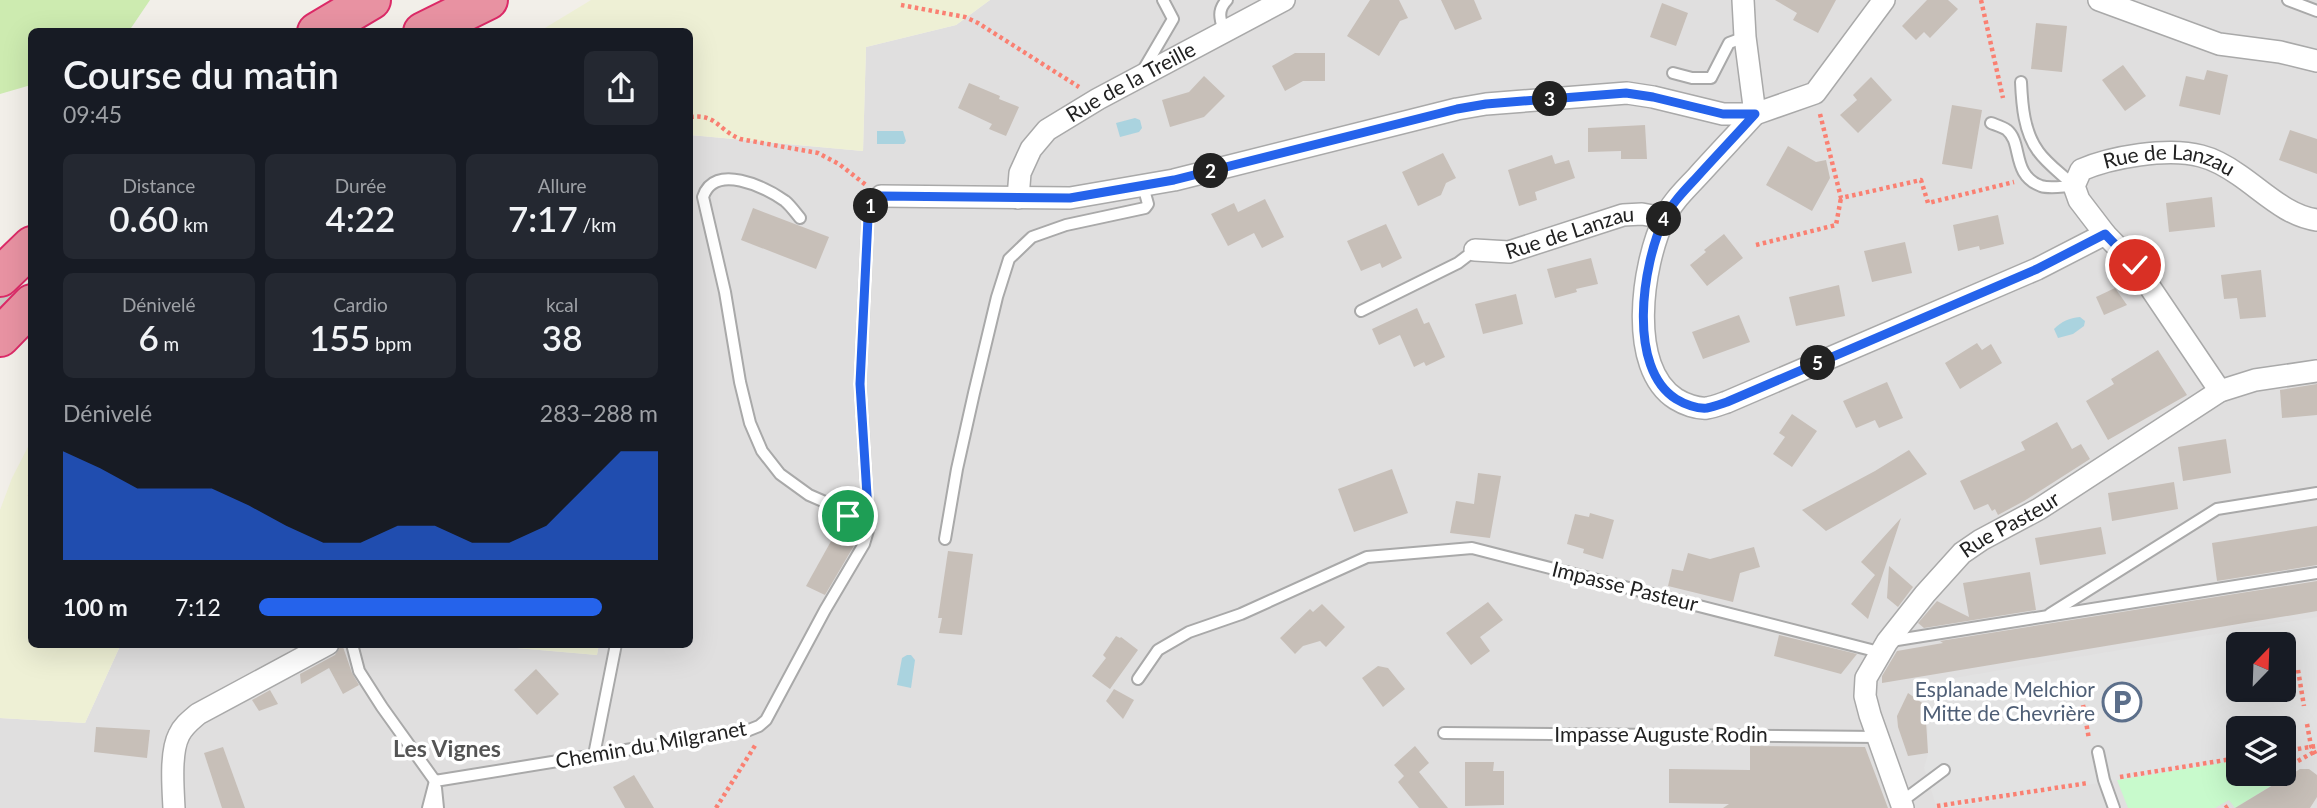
<!DOCTYPE html>
<html lang="fr">
<head>
<meta charset="utf-8">
<style>
  :root { --surface:#171b24; --page:#242831; --text:#f1f3f6; --muted:#9ea1a6; --accent:#2563eb }
  body { margin:0; font-family:Lato,sans-serif; background:var(--page); color:var(--text); height:100vh; display:flex; flex-direction:column; font-size:26px; white-space:nowrap }
  * { box-sizing:border-box; margin:0 }
  p { font-size:23px; color:var(--muted) }
  .icon { flex:none; width:38px; height:38px; fill:none; stroke:currentColor; stroke-width:2; stroke-linecap:round; stroke-linejoin:round }
  .map { position:relative; flex:1; overflow:hidden }
  .drawer { position:absolute; left:28px; top:28px; width:665px; height:620px; display:flex; flex-direction:column; background:var(--surface); border-radius:10px; box-shadow:0 7px 28px #0002 }
  .drawer>* { flex:none }
  .needle { width:46px; rotate:23deg }
  .tools { position:absolute; left:2226px; top:632px; display:grid; gap:14px }
  .tools a { display:grid; place-items:center; width:70px; height:70px; border-radius:10px; background:var(--surface); box-shadow:0 7px 28px #0002; font-size:35px }
  .pin { position:absolute; display:grid; place-items:center; width:60px; height:60px; color:#fff; margin:-30px; border:4px solid #fff; border-radius:50%; box-shadow:0 2px 7px #0007 }
  .km { position:absolute; width:35px; height:35px; margin:-18px; border-radius:50%; background:#222; color:#fff; font-size:19px; line-height:35px; text-align:center }
  .round { display:grid; place-items:center; flex:none; width:74px; height:74px; border-radius:10px; background:var(--page) }
  .summary { display:flex; align-items:center; justify-content:space-between; height:119px; padding:0 35px }
  h1 { font-size:38px; font-weight:600; line-height:52px }
  .figures { display:grid; grid-template-columns:repeat(3,1fr); gap:10px; height:119px; padding:7px 35px }
  .figures div { display:grid; align-content:center; border-radius:10px; background:var(--page); text-align:center }
  .figures b { font-size:35px; font-weight:600 }
  .figures small { font-size:19px; font-weight:400 }
  .figures p { font-size:19px }
  .chart { height:196px; padding:14px 35px }
  .chart p { display:flex; justify-content:space-between }
  .chart svg { width:100%; height:126px; margin-top:7px; fill:var(--accent); opacity:.7 }
  ul { padding:0 35px; list-style:none; font-size:23px }
  li { display:grid; grid-template-columns:112px 84px 1fr; align-items:center; height:52px }
  li i { height:18px; border-radius:9px; background:var(--accent) }
  .map>svg:first-child { display:block }
  .residential { fill:#e0dfdf; fill-rule:evenodd }
  .farmland { fill:#eef0d5 }
  .grass { fill:#cdebb0 }
  .park { fill:#c8facc }
  .parking { fill:#e2e2e2; fill-rule:evenodd }
  .water { fill:#aad3df }
  .building { fill:#c7bfb8 }
  .lines { fill:none; stroke-linecap:round; stroke-linejoin:round }
  .street-tunnel { stroke:#c8c6c1; stroke-width:21; stroke-dasharray:21 10; stroke-linecap:butt }
  .lane-casing { stroke:#a9a9a9; stroke-width:14 }
  .street-casing { stroke:#a9a9a9; stroke-width:24 }
  .highway-casing { stroke:#dc2a67; stroke-width:42 }
  .path { stroke:#fa8072; stroke-width:4.5; stroke-dasharray:3.5 3.5; stroke-linecap:butt }
  .lane { stroke:#fff; stroke-width:10 }
  .street { stroke:#fff; stroke-width:21 }
  .highway { stroke:#e892a2; stroke-width:38 }
  .route-casing { stroke:#fff; stroke-width:14 }
  .route { stroke:#2563eb; stroke-width:9 }
  .labels { text-anchor:middle; stroke-width:7; stroke-linejoin:round; paint-order:stroke }
  .street-label { font-size:21px; fill:#222; stroke:#fff }
  .service-label { font-size:21px; fill:#4e5e75; stroke:#fff; text-anchor:end }
  .neighbourhood-label { font-size:23px; font-weight:bold; fill:#555; stroke:#fff }
</style>
</head>
<body>
<div class="map">
<svg width="2317" height="808" viewBox="0 0 2317 808">
  <rect width="100%" height="100%" fill="#f2efe9"/>
  <!-- residential -->
  <path class="residential" d="M990 0H2317V808H0V718L85 723 121 644H472L597 655 599 644H690V135L863 151 866 47 956 25ZM2238 644H2284V690H2238ZM2238 728H2284V774H2238Z"/>
  <!-- farmland -->
  <g class="farmland">
    <path d="M591 0H990L956 25 866 47 863 151 690 135V32L540 31Z"/>
    <path d="M31 441 32 644H121L85 723 0 718V510L12 478Z"/>
    <path d="M472 644H599L597 655Z"/>
  </g>
  <!-- grass -->
  <path class="grass" d="M0 0H150L129 31 32 32 31 85 0 94Z"/>
  <!-- park -->
  <path class="park" d="M2238 760V774H2267L2265 775 2271 786 2235 808 2229 800 2215 808H2128L2117 780Z"/>
  <!-- parking -->
  <path class="parking" d="M2317 617V742L2297 751 2284 753V728H2238V760L1948 808H1937L1924 768 1928 753V714L1924 683ZM2238 644H2284V690H2238Z"/>
  <!-- water -->
  <g class="water">
    <path d="M1135 118 1140 120 1142 128 1139 132 1120 137 1116 123Z"/>
    <path d="M877 131H903L906 141 904 144H877Z"/>
    <path d="M2080 317 2085 321 2084 326 2073 334 2058 338 2054 329C2062 321 2069 318 2080 317Z"/>
    <path d="M907 655H911L915 660 911 688 897 685 902 658Z"/>
  </g>
  <!-- building -->
  <g class="building">
    <path d="M1370 0H1399L1408 18 1400 21 1379 56 1347 36Z"/>
    <path d="M1441 0H1474L1482 19 1455 30Z"/>
    <path d="M1775 0H1836L1818 33 1793 20 1797 13Z"/>
    <path d="M1927 0H1948L1958 9 1930 38 1924 32 1916 40 1902 26Z"/>
    <path d="M1662 3 1688 13 1676 46 1650 37Z"/>
    <path d="M2036 23 2067 26 2062 72 2031 69Z"/>
    <path d="M1295 53H1325V81H1303L1285 91 1272 66Z"/>
    <path d="M2123 65 2146 96 2125 111 2102 80Z"/>
    <path d="M2207 70 2228 75 2220 115 2179 106 2186 76 2204 80Z"/>
    <path d="M1204 76 1225 96 1204 117 1170 127 1162 100 1189 92Z"/>
    <path d="M1871 77 1892 100 1858 133 1840 115 1857 100 1853 95Z"/>
    <path d="M969 83 1000 96 999 99 1019 107 1006 136 989 129 992 124 958 108Z"/>
    <path d="M1952 105 1982 110 1972 169 1942 164Z"/>
    <path d="M1645 125 1647 159H1621V151L1588 152V128Z"/>
    <path d="M2290 130 2317 139V174L2279 160Z"/>
    <path d="M1788 146 1816 162 1826 160 1830 178 1812 211 1766 185Z"/>
    <path d="M1443 153 1456 178 1446 183 1441 195 1418 206 1402 172Z"/>
    <path d="M1552 155 1555 164 1569 160 1575 178 1535 192 1537 200 1519 206 1508 170Z"/>
    <path d="M2212 197 2215 227 2169 232 2166 203Z"/>
    <path d="M1265 199 1284 237 1262 248 1254 233 1228 246 1211 214 1234 203 1238 212Z"/>
    <path d="M753 208 829 237 816 269 741 240Z"/>
    <path d="M1998 215 2004 244 1980 250 1979 246 1958 251 1953 225Z"/>
    <path d="M1386 224 1402 258 1382 268 1380 263 1361 271 1347 241Z"/>
    <path d="M1724 234 1743 258 1707 286 1690 265 1706 252 1704 250Z"/>
    <path d="M1905 242 1912 273 1872 282 1864 251Z"/>
    <path d="M1591 258 1598 284 1576 289 1577 292 1555 298 1547 269Z"/>
    <path d="M2261 270 2266 317 2240 319 2237 298 2224 299 2221 275Z"/>
    <path d="M1839 285 1845 316 1796 326 1789 297Z"/>
    <path d="M2115 288 2127 305 2104 315 2096 297Z"/>
    <path d="M1516 294 1523 324 1483 334 1475 304Z"/>
    <path d="M1417 308 1424 324 1429 322 1445 357 1426 366 1424 362 1414 367 1400 335 1379 345 1372 329Z"/>
    <path d="M1739 315 1750 342 1703 359 1692 332Z"/>
    <path d="M1977 343 1982 350 1991 344 2002 363 1960 389 1945 363Z"/>
    <path d="M2158 350 2187 395 2108 440 2086 401 2114 384 2111 379Z"/>
    <path d="M1887 382 1903 418 1879 428 1875 420 1856 428 1843 401Z"/>
    <path d="M2317 384V415L2282 418 2280 390Z"/>
    <path d="M1792 414 1817 431 1792 467 1773 454 1785 437 1779 433Z"/>
    <path d="M2057 422 2072 449 2081 444 2090 459 2024 501 1998 515 1995 509 1992 511 1988 504 1974 510 1960 481 2025 450 2021 442Z"/>
    <path d="M2226 439 2231 473 2183 481 2178 447Z"/>
    <path d="M1909 450 1927 474 1826 531 1802 510 1875 471Z"/>
    <path d="M1392 469 1408 513 1354 532 1338 489Z"/>
    <path d="M1478 473 1501 476 1490 538 1450 533 1456 501 1474 504Z"/>
    <path d="M2174 482 2178 509 2112 521 2108 493Z"/>
    <path d="M1590 513 1614 520 1603 559 1583 553 1584 549 1567 544 1575 514 1589 517Z"/>
    <path d="M1901 518 1886 564 1868 619 1851 604 1875 575 1861 562Z"/>
    <path d="M2317 526V565L2217 581 2212 543Z"/>
    <path d="M2101 527 2106 554 2040 565 2035 538Z"/>
    <path d="M835 534 855 544 825 595 806 586Z"/>
    <path d="M1754 547 1760 567 1740 573 1733 602 1668 586 1672 569 1683 571 1688 553 1710 559Z"/>
    <path d="M948 551 973 554 962 635 939 633 942 618H938Z"/>
    <path d="M1889 566 1913 587 1898 607 1887 598Z"/>
    <path d="M2030 572 2036 610 1924 628 1918 623 1937 601 1969 617 1963 583Z"/>
    <path d="M2317 581V611L1882 683V676L1897 651 1943 643 1940 641Z"/>
    <path d="M1488 602 1503 620 1480 637 1490 651 1471 665 1446 633Z"/>
    <path d="M1322 604 1345 627 1326 647 1320 641 1303 646 1295 654 1280 638 1310 609 1313 612Z"/>
    <path d="M1779 635 1857 654 1841 674 1774 656Z"/>
    <path d="M1116 636 1120 638 1121 637 1138 650 1110 689 1092 676 1106 658 1103 655Z"/>
    <path d="M342 644 352 673 359 685 343 694 329 668 301 684 300 674 335 655Z"/>
    <path d="M1378 666 1388 668 1405 689 1383 707 1362 678Z"/>
    <path d="M536 669 559 694 537 715 514 690Z"/>
    <path d="M1114 689 1134 700 1123 719 1106 701Z"/>
    <path d="M270 690 278 704 259 711 252 700Z"/>
    <path d="M1908 693 1925 705 1928 753 1908 756 1898 727 1897 716Z"/>
    <path d="M96 727 150 730 147 758 94 752Z"/>
    <path d="M1415 746 1429 763 1419 772 1448 808H1419L1398 782 1404 776 1394 765Z"/>
    <path d="M1750 746 1865 747 1888 808H1723L1729 804 1669 803V769L1750 770Z"/>
    <path d="M223 747 245 808H222L204 753Z"/>
    <path d="M1465 762H1494L1493 771H1504V805L1465 806Z"/>
    <path d="M2300 769H2309L2317 775V797L2310 808H2235L2278 782H2285L2292 774Z"/>
    <path d="M634 775 654 808H625L613 787Z"/>
  </g>
  <g class="lines">
    <!-- street-tunnel -->
    <path class="street-tunnel" d="M0 298 30 320"/>
    <defs>
      <g id="lane">
        <path d="M2288 0 2317 11"/>
        <path d="M1224 32C1220 19 1217 10 1227 0"/>
        <path d="M1142 72 1173 19 1163 0"/>
        <path d="M1673 73 1692 78H1711L1729 43 1745 37"/>
        <path d="M2021 82C2022 105 2024 132 2038 151 2047 164 2063 175 2074 186"/>
        <path d="M1991 123C1996 125 2003 127 2007 130 2023 143 2011 175 2041 186 2050 189 2064 186 2074 186"/>
        <path d="M800 218C795 212 790 205 785 201 765 187 714 162 703 197L725 292 740 382 750 423 762 451 780 474 809 495 841 509 854 522 869 527"/>
        <path d="M1361 311 1458 263 1475 250"/>
        <path d="M945 539 957 469 974 393 997 297 1009 259 1032 237 1066 225 1145 208 1148 204 1143 186"/>
        <path d="M2050 614 2217 509 2317 493"/>
        <path d="M1891 641 2317 573"/>
        <path d="M352 644 359 671 382 707 435 781 749 730 759 726 766 720 825 610 864 544 869 527 860 384 868 218 870 206 881 196"/>
        <path d="M1138 679 1158 650 1189 632 1241 614 1367 557 1472 548 1879 652"/>
        <path d="M1444 733 1878 737"/>
        <path d="M2098 752 2104 780 2114 808"/>
        <path d="M594 755 616 644"/>
        <path d="M436 788 438 808"/>
        <path d="M1901 802 1944 770"/>
        <path d="M428 808 435 781"/>
      </g>
      <g id="street">
        <path d="M1743 0 1745 37 1755 114C1736 135 1716 156 1697 177 1685 190 1671 203 1664 219 1642 265 1627 368 1676 399 1684 404 1697 409 1707 408 1713 407 1721 404 1727 402L2037 269 2105 234 2135 265 2220 391"/>
        <path d="M2099 0 2219 44 2280 52 2317 61"/>
        <path d="M881 196 1070 198 1174 180 1457 109 1486 104 1627 93 1653 97 1723 114H1755L1815 93 1884 0"/>
        <path id="s1" d="M1018 198 1020 173 1031 149 1047 130 1098 99 1284 0"/>
        <path id="s2" d="M2105 234 2079 200 2074 186 2081 170C2111 157 2168 147 2201 156 2213 159 2229 168 2239 175 2264 192 2287 216 2317 220"/>
        <path id="s3" d="M1475 250 1509 252 1623 215 1642 214 1664 218"/>
        <path d="M174 808C173 788 170 752 179 735 183 726 191 720 198 714L328 644"/>
        <path id="s4" d="M1903 808 1870 715 1865 696 1866 678 1887 642 1925 594 1962 553 1981 540 2039 509 2220 391 2255 380 2317 371"/>
      </g>
      <g id="highway">
        <path d="M317 32 371 0"/>
        <path d="M423 32 488 0"/>
        <path d="M0 277 32 246"/>
        <path d="M0 337 32 304"/>
      </g>
    </defs>
    <!-- lane casing -->
    <use href="#lane" class="lane-casing"/>
    <!-- street casing -->
    <use href="#street" class="street-casing"/>
    <!-- highway casing -->
    <use href="#highway" class="highway-casing"/>
    <!-- path -->
    <g class="path">
      <path d="M1981 0 2003 98"/>
      <path d="M901 5 965 17 978 23 1079 87"/>
      <path d="M1820 114 1841 198 1921 180 1928 203 2014 182"/>
      <path d="M690 117C717 114 717 129 740 139L818 153 839 164 866 185"/>
      <path d="M1756 245 1836 225 1841 198"/>
      <path d="M29 494 32 496"/>
      <path d="M2298 670 2304 706"/>
      <path d="M2083 705 2089 739"/>
      <path d="M2307 724 2311 746 2317 757"/>
      <path d="M2284 751 2317 746"/>
      <path d="M2120 777 2238 758"/>
      <path d="M2283 782 2287 767 2314 752"/>
      <path d="M1937 806 2088 783"/>
      <path d="M716 808 756 744"/>
      <path d="M2225 808 2228 806"/>
    </g>
    <!-- lane -->
    <use href="#lane" class="lane"/>
    <!-- street -->
    <use href="#street" class="street"/>
    <!-- highway -->
    <use href="#highway" class="highway"/>
  </g>
  <g class="lines">
    <defs>
      <path id="route" d="M848 516 854 522 869 527 860 384 868 218 870 206 881 196 1070 198 1174 180 1457 109 1486 104 1626 93 1653 97 1723 114H1755C1736 135 1716 156 1697 177 1685 190 1671 204 1664 219 1642 265 1627 368 1676 399 1684 404 1697 409 1707 408 1713 407 1721 404 1727 402L2037 269 2105 234 2135 265"/>
    </defs>
    <!-- route casing -->
    <use href="#route" class="route-casing"/>
    <!-- route -->
    <use href="#route" class="route"/>
  </g>
  <!-- icons -->
  <defs>
    <symbol id="parking-ring" viewBox="-11 -11 22 22"><circle r="9.5" fill="#fff" stroke="#5c6f8a" stroke-width="1.5"/><path d="M-3.5-5.5H1a3.5 3.5 0 0 1 0 7H-1V5.5H-3.5ZM-1-3.4V-.6H.8a1.4 1.4 0 0 0 0-2.8Z" fill="#5c6f8a"/></symbol>
  </defs>
  <g fill-rule="evenodd">
    <use href="#parking-ring" x="2100" y="680" width="44" height="44"/>
  </g>
  <g class="labels">
    <!-- street labels -->
    <g class="street-label">
      <text dy="7" stroke="none"><textPath href="#s1" startOffset="173">Rue de la Treille</textPath></text>
      <text dy="7" stroke="none"><textPath href="#s2" startOffset="166">Rue de Lanzau</textPath></text>
      <text dy="7" stroke="none"><textPath href="#s3" startOffset="98">Rue de Lanzau</textPath></text>
      <text dy="7" stroke="none"><textPath href="#s4" startOffset="350">Rue Pasteur</textPath></text>
      <text transform="translate(1625 587) rotate(14)" y="7">Impasse Pasteur</text>
      <text x="1661" y="742">Impasse Auguste Rodin</text>
      <text transform="translate(651 745) rotate(-10)" y="7">Chemin du Milgranet</text>
    </g>
    <!-- service labels -->
    <g class="service-label">
      <text x="2095" y="697">Esplanade Melchior<tspan x="2095" dy="24">Mitte de Chevrière</tspan></text>
    </g>
    <!-- neighbourhood labels -->
    <g class="neighbourhood-label">
      <text x="447" y="757">Les Vignes</text>
    </g>
  </g>
</svg>
<div class="tools">
<a><svg class="needle" viewBox="-14 -14 28 28"><path d="M0-13l5 13h-10z" fill="#e53935"/><path d="M0 13l5-13h-10z" fill="#9ea1a6"/></svg></a>
<a><svg class="icon" aria-label="layers" viewBox="0 0 24 24"><path d="M12 4l9 5-9 5-9-5zM3 14l9 5 9-5"/></svg></a>
</div>
<div class="pin" style="left:848px;top:516px;background:#1e9e55"><svg class="icon" aria-label="arrive" viewBox="0 0 24 24"><path d="M6 21V4h12l-3 4 3 4H6"/></svg></div>
<div class="pin" style="left:2135px;top:265px;background:#d93025"><svg class="icon" aria-label="check" viewBox="0 0 24 24"><path d="M5 12l5 5 9-10"/></svg></div>
<b class="km" style="left:871px;top:206px">1</b>
<b class="km" style="left:1211px;top:171px">2</b>
<b class="km" style="left:1550px;top:99px">3</b>
<b class="km" style="left:1664px;top:219px">4</b>
<b class="km" style="left:1818px;top:363px">5</b>
<section class="drawer">
<div class="summary"><div><h1>Course du matin</h1><p>09:45</p></div><a class="round"><svg class="icon" aria-label="share" viewBox="0 0 24 24"><path d="M12 15V3M7 8l5-5 5 5M5 13v7h14v-7"/></svg></a></div>
<div class="figures">
<div><p>Distance</p><b>0.60<small> km</small></b></div>
<div><p>Durée</p><b>4:22</b></div>
<div><p>Allure</p><b>7:17<small> /km</small></b></div>
</div>
<div class="figures">
<div><p>Dénivelé</p><b>6<small> m</small></b></div>
<div><p>Cardio</p><b>155<small> bpm</small></b></div>
<div><p>kcal</p><b>38</b></div>
</div>
<div class="chart"><p><span>Dénivelé</span>283–288 m</p>
<svg viewBox="0 0 160 44" preserveAspectRatio="none"><path d="M0 44V6L10 12L20 19L30 19L40 19L50 25L60 32L70 38L80 38L90 32L100 32L110 38L120 38L130 32L140 19L150 6L160 6V44z"/></svg>
</div>
<ul>
<li><b>100 m</b>7:12<i style="width:86%"></i></li>
</ul>
</section>
</div>
</body>
</html>
